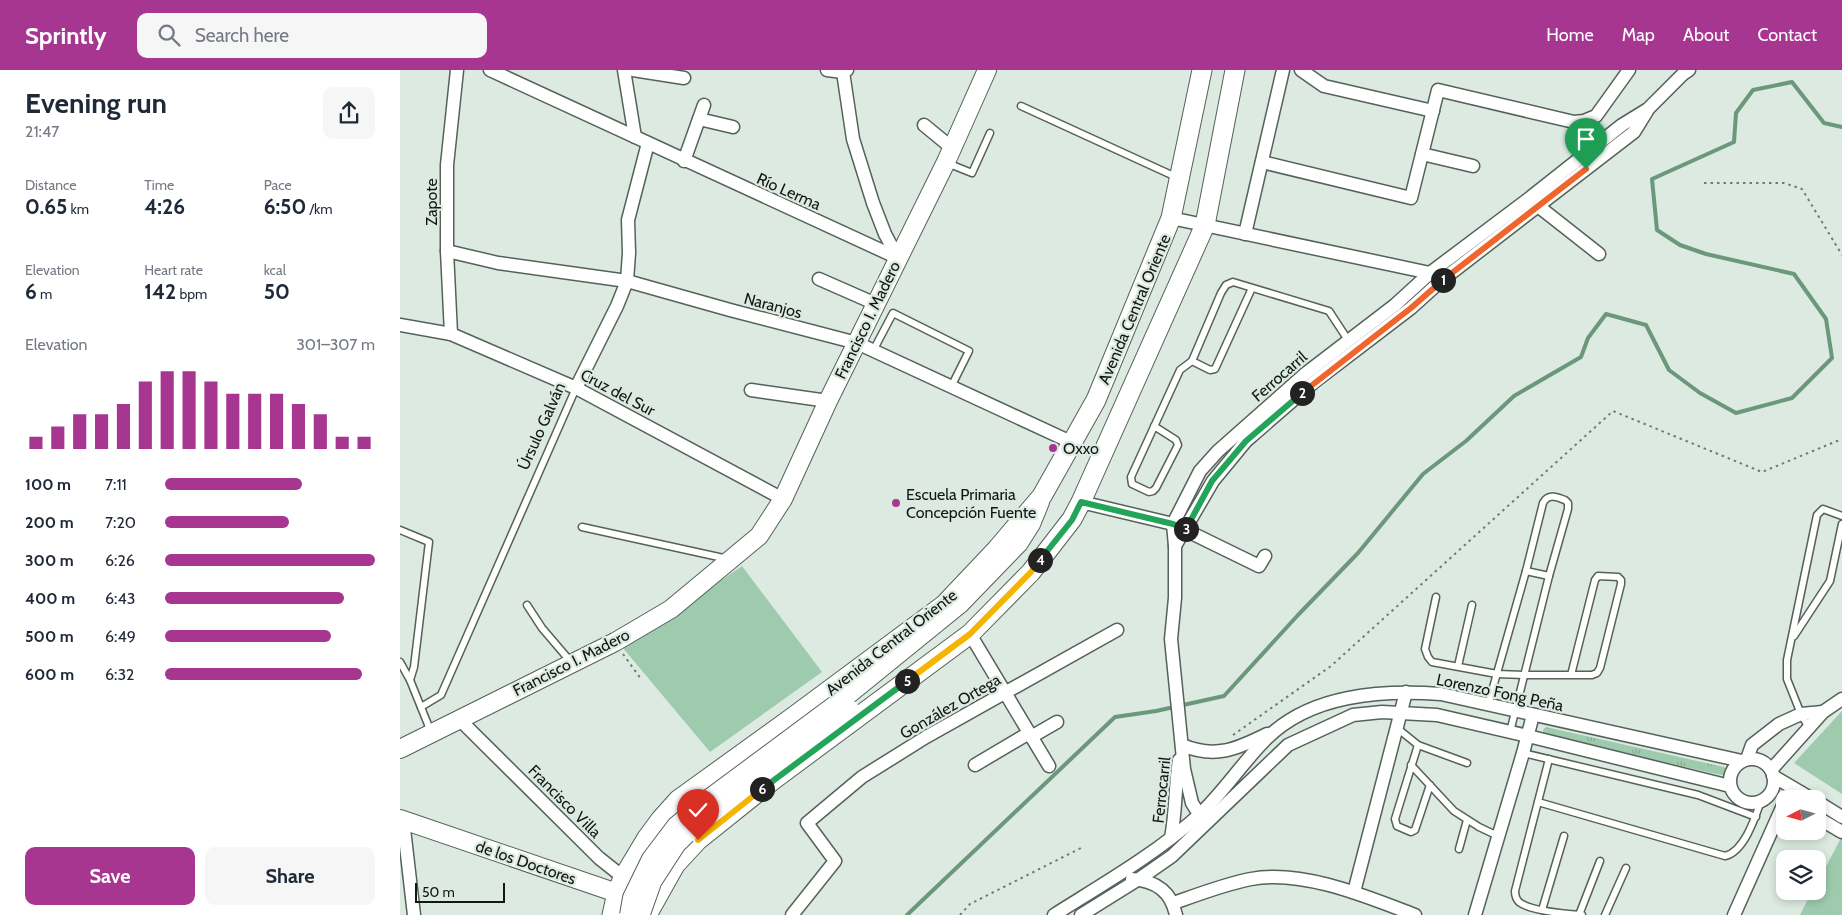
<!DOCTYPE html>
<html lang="en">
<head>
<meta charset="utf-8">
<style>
  :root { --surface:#fff; --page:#f6f6f7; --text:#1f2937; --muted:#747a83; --accent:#a73691 }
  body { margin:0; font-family:Cabin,sans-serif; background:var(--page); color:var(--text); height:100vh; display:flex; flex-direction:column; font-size:19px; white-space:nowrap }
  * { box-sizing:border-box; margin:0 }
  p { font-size:16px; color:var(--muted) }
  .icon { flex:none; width:28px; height:28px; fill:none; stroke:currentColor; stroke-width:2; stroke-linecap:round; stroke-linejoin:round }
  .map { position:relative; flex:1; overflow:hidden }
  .details { display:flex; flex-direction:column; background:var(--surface); width:400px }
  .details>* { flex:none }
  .needle { width:32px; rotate:264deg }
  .fabs { position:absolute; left:1376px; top:720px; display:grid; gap:10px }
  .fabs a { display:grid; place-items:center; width:50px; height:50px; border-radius:10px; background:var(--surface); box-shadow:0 2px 8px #0003; font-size:25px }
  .scale { position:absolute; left:15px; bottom:12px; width:90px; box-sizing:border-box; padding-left:5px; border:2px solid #121714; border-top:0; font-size:14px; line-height:18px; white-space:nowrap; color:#121714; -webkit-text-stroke:4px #dceae1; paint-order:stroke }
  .pin { position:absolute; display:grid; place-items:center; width:42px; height:42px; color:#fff; margin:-51px -21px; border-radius:50% 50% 50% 0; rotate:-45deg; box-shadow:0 0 5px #0007 }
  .pin .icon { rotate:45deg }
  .km { position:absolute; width:25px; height:25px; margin:-12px; border-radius:50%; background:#222; color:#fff; font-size:14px; line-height:25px; text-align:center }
  .round { display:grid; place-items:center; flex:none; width:52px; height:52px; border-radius:10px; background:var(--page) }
  .overview { display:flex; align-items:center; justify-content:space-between; height:85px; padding:0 25px }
  h1 { font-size:28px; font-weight:700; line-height:38px }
  .stats { display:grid; grid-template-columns:repeat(3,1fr); gap:8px; height:85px; padding:5px 25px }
  .stats div { display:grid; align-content:center }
  .stats b { font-size:21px; font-weight:700 }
  .stats small { font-size:14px; font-weight:400 }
  .stats p { font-size:14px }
  .chart { height:140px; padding:10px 25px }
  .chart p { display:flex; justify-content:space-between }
  .chart svg { width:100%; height:90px; margin-top:5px; stroke:var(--accent); stroke-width:6 }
  .button { display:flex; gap:10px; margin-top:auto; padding:10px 25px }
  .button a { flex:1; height:58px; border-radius:10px; background:var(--accent); color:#fff; font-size:20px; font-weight:700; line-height:58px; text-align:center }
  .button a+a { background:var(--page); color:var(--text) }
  ul { padding:0 25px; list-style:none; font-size:16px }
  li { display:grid; grid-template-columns:80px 60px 1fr; align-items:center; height:38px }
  li i { height:12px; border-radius:6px; background:var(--accent) }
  header { display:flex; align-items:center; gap:30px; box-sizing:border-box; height:70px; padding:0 25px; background:var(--accent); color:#fff }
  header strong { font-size:24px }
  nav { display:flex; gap:28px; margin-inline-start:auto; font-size:18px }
  .search { width:350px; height:45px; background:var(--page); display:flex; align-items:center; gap:12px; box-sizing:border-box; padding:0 18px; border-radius:10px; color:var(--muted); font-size:19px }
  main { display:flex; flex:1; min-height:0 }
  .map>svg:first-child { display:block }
  .grass { fill:url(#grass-tufts) }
  .park { fill:#9ecbae }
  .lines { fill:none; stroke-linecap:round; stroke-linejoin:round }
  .stream { stroke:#6b977b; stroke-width:4 }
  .lane-casing { stroke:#556159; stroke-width:9 }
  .street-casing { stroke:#556159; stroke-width:15 }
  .secondary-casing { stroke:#556159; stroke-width:20 }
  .primary-casing { stroke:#556159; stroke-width:21 }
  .path { stroke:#717a75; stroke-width:2; stroke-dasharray:2.5 4; stroke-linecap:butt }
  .lane { stroke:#fff; stroke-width:6 }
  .street { stroke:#fff; stroke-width:12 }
  .secondary { stroke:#fff; stroke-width:18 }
  .primary { stroke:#fff; stroke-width:19 }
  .secondary-bridge-casing { stroke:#556159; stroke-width:20; stroke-linecap:butt }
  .primary-bridge-casing { stroke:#556159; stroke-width:21; stroke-linecap:butt }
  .secondary-bridge { stroke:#fff; stroke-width:18 }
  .primary-bridge { stroke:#fff; stroke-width:19 }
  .split-1-casing { stroke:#fff; stroke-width:10 }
  .split-2-casing { stroke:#fff; stroke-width:10 }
  .split-3-casing { stroke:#fff; stroke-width:10 }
  .split-4-casing { stroke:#fff; stroke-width:10 }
  .split-5-casing { stroke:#fff; stroke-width:10 }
  .split-6-casing { stroke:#fff; stroke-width:10 }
  .split-7-casing { stroke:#fff; stroke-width:10 }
  .split-1 { stroke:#f0652b; stroke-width:6 }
  .split-2 { stroke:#f0652b; stroke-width:6 }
  .split-3 { stroke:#22a559; stroke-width:6 }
  .split-4 { stroke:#22a559; stroke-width:6 }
  .split-5 { stroke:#f5b400; stroke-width:6 }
  .split-6 { stroke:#22a559; stroke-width:6 }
  .split-7 { stroke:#f5b400; stroke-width:6 }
  .poi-dot { fill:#a73691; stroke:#dceae1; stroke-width:2 }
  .labels { text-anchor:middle; stroke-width:4.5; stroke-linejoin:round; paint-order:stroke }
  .street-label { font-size:16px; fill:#121714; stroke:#dceae1 }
  .poi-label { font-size:16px; fill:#121714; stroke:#dceae1; text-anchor:start }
</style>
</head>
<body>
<header>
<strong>Sprintly</strong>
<div class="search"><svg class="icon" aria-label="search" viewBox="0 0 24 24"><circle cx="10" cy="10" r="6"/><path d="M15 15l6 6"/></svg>Search here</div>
<nav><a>Home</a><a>Map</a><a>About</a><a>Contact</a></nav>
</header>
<main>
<section class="details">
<div class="overview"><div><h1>Evening run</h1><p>21:47</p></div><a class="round"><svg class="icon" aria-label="share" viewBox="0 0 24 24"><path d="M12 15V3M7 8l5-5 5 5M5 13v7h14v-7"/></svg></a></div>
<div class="stats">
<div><p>Distance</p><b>0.65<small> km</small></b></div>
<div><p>Time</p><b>4:26</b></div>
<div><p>Pace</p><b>6:50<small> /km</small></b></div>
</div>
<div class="stats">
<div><p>Elevation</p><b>6<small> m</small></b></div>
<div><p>Heart rate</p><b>142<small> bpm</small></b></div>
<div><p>kcal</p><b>50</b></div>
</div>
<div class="chart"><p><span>Elevation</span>301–307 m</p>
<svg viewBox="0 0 160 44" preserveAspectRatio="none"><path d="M5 44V38M15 44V33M25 44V27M35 44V27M45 44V22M55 44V11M65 44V6M75 44V6M85 44V11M95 44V17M105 44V17M115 44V17M125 44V22M135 44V27M145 44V38M155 44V38"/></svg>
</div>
<ul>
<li><b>100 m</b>7:11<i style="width:65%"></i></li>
<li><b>200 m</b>7:20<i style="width:59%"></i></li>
<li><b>300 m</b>6:26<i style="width:100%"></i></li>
<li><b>400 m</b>6:43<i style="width:85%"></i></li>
<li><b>500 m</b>6:49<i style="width:79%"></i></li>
<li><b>600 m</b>6:32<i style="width:94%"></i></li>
</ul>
<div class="button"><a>Save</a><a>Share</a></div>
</section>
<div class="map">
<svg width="1442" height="845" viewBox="0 0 1442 845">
  <defs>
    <pattern id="grass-tufts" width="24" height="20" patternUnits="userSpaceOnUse" patternTransform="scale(1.25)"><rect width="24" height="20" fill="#9ecbae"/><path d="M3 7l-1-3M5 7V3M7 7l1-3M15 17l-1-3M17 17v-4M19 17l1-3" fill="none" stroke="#87ae95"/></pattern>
  </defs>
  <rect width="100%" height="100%" fill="#dceae1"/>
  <!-- grass -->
  <path class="grass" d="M1146 657 1324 697 1327 699V703L1324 705H1321L1146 666 1143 664V660Z"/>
  <!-- park -->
  <g class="park">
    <path d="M342 496 422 602 310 682 223 578Z"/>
    <path d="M1442 641V724L1394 693Z"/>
    <path d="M1442 766V845H1400L1412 821H1418V812Z"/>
  </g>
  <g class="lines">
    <!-- stream -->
    <path class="stream" d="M507 845 715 647 756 641 824 626 898 545 958 483 1023 404 1066 371 1114 326 1181 287 1188 268 1206 244 1246 255 1269 300 1300 323 1336 343 1392 328 1432 288 1426 249 1394 204 1306 184 1280 175 1257 160 1252 109 1334 72 1336 43 1353 20 1392 12 1424 53 1442 57"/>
    <defs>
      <g id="lane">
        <path d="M621 36 776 107"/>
        <path d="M547 93 572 103 590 63"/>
        <path d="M852 218 815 299 810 300 792 291 821 223 826 215 833 212 929 241 948 270"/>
        <path d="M473 281 493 243 569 281 551 317"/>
        <path d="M754 356 776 370 778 375 756 418 753 421 749 422 732 414 731 407 780 300 792 291"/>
        <path d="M182 457 328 489"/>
        <path d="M0 460 29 472 14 597 10 610"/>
        <path d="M1126 501 1149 506"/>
        <path d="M1036 527 1025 579 1028 587 1032 592 1097 604 1124 605H1192L1197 603 1200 598 1221 514V510L1218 507 1198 506 1195 510 1171 605"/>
        <path d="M127 535 142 558 171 592"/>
        <path d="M1394 566 1430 511 1442 454"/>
        <path d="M0 592 10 610 31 662"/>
        <path d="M1058 596 1072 535"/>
        <path d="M1088 635 1126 501 1143 433C1148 423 1156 427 1165 430L1168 433V439L1149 506 1110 662"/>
        <path d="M21 637 41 625 176 318"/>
        <path d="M997 658 1018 675 1067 693"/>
        <path d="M1409 658 1401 644 1387 609V590L1417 445 1423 439 1442 446"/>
        <path d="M1018 675 995 749 997 756 1011 762 1015 760 1030 715"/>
        <path d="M1123 683 1298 725 1356 747"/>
        <path d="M1149 689 1115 821C1115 825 1116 829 1119 832 1130 841 1168 844 1182 845"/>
        <path d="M1011 695 1054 741 1079 757 1098 766"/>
        <path d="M1138 732 1325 786C1344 782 1355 748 1361 731"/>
        <path d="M1059 779 1067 750"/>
        <path d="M1142 840 1164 766"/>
        <path d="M1179 845 1200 791"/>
        <path d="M1205 845 1226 798"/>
      </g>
      <g id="street">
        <path d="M90 0 498 188"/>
        <path d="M224 0 235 67"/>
        <path d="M233 0 284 8"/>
        <path d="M427 0 443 2 447 0"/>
        <path d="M901 0 924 16 1033 41"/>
        <path d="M443 2 453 69 473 133 485 164 498 188"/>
        <path d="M299 49 333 57"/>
        <path d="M524 55 552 78"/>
        <path d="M1022 84 1073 96"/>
        <path d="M284 91 304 35"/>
        <path d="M862 92 1011 128 1038 20 1174 52 1184 51 1196 46 1229 0"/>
        <path d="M1138 136 1199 184"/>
        <path d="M771 148 1030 203 1035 206"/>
        <path d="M845 164 883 0"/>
        <path d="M47 181 98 193 227 211 330 240 457 273 673 373"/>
        <path d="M419 209 476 234"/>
        <path d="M0 255 51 264 176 318 383 429"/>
        <path d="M51 264 47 181V95L57 0"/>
        <path d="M176 318 217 236 227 211 229 183 228 150 248 73"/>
        <path d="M351 320 428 331"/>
        <path d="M681 432 773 454 859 496 865 486"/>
        <path d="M775 476 813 411 846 371 914 312 1011 238 1042 210 1234 62 1247 41"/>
        <path d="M570 564 649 696"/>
        <path d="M59 649 199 788 228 811"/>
        <path d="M631 667 657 652"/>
        <path d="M782 675C815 689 837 679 867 664"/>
        <path d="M1347 689 1352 675 1379 654 1401 644 1423 642"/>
        <circle cx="1352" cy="711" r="22"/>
        <path d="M575 695 629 663"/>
        <path d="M1371 700 1423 642 1442 629"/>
        <path d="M1373 706 1412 729"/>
        <path d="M1418 732 1442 747"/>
        <path d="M1418 748 1442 762"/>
        <path d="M3 750 14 845"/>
        <path d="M807 752 799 744 792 733 784 699 771 569 775 528V476L773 454 800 401 818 381 905 304 995 235 1030 203 1131 127 1222 55 1248 39 1283 4 1289 0"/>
        <path d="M771 768C776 742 775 716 779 690"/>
        <path d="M732 809C756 811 771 821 776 845"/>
        <path d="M954 822 1006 622"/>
        <path d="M774 833C799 824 825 814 851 809 902 799 968 827 1015 845"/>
        <path d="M392 845 435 791 407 753 462 707 526 667 717 560"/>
        <path d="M654 845C703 814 754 785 798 746 823 723 842 693 866 669 911 624 981 620 1041 624L1342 691"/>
        <path d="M681 845 739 809 772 786 888 675 953 645 982 642 1037 645 1128 666 1330 716"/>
        <path d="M1075 845 1123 683 1133 645"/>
        <path d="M1334 845 1385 731"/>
      </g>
      <g id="secondary">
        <path d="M443 629 560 534 619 473 631 454 640 432"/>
        <path d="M0 679 215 572 271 539 359 466 383 429 428 331 546 92 587 0"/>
        <path d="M0 749 217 823 230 831"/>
      </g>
      <g id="primary">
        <path d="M212 845 217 823 223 808 247 768 261 749 278 730 393 647 544 535 597 479 642 426 696 330 771 148 802 0"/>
        <path d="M247 845 275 795 298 770 373 710 570 564 631 502 672 449 681 432 805 155 835 0"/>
      </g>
    </defs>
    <!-- lane casing -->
    <use href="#lane" class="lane-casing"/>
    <!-- street casing -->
    <use href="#street" class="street-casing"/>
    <!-- secondary casing -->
    <use href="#secondary" class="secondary-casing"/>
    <!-- primary casing -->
    <use href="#primary" class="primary-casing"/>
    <!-- path -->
    <g class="path">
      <path d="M1304 113H1384L1402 119 1442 185"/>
      <path d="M223 584 241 609"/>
      <path d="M833 665 931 596 1213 341 1362 402 1442 369"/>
      <path d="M560 845 570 834 683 777"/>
    </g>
    <!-- lane -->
    <use href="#lane" class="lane"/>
    <!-- street -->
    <use href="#street" class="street"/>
    <!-- secondary -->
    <use href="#secondary" class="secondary"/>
    <!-- primary -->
    <use href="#primary" class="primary"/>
    <defs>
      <path id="secondary-bridge" d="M229 845 232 828 251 789 276 756 307 730 443 629"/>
      <path id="primary-bridge" d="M240 845 252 811 276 774 307 744 450 640"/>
    </defs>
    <!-- secondary-bridge casing -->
    <use href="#secondary-bridge" class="secondary-bridge-casing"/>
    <!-- primary-bridge casing -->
    <use href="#primary-bridge" class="primary-bridge-casing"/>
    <!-- secondary-bridge -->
    <use href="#secondary-bridge" class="secondary-bridge"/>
    <!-- primary-bridge -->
    <use href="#primary-bridge" class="primary-bridge"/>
  </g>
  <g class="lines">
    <defs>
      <path id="split-1" d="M1043 210 1186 99"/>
      <path id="split-2" d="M902 323 1011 238 1043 210"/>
      <path id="split-3" d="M786 459 812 411 846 371 902 323"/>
      <path id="split-4" d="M640 490 672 450 681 432 773 454 786 459"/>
      <path id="split-5" d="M507 611 570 564 631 502 640 490"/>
      <path id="split-6" d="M362 719 507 611"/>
      <path id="split-7" d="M298 770 362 719"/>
    </defs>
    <!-- split-1 casing -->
    <use href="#split-1" class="split-1-casing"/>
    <!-- split-2 casing -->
    <use href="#split-2" class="split-2-casing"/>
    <!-- split-3 casing -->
    <use href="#split-3" class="split-3-casing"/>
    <!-- split-4 casing -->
    <use href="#split-4" class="split-4-casing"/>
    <!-- split-5 casing -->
    <use href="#split-5" class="split-5-casing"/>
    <!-- split-6 casing -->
    <use href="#split-6" class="split-6-casing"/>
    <!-- split-7 casing -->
    <use href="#split-7" class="split-7-casing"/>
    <!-- split-1 -->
    <use href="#split-1" class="split-1"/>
    <!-- split-2 -->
    <use href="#split-2" class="split-2"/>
    <!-- split-3 -->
    <use href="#split-3" class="split-3"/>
    <!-- split-4 -->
    <use href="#split-4" class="split-4"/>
    <!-- split-5 -->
    <use href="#split-5" class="split-5"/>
    <!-- split-6 -->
    <use href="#split-6" class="split-6"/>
    <!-- split-7 -->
    <use href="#split-7" class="split-7"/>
  </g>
  <!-- markers -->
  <g class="poi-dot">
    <circle cx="653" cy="378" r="5"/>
    <circle cx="496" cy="433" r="5"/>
  </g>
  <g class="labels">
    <!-- street labels -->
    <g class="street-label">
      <text transform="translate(389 121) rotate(24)" y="6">Río Lerma</text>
      <text transform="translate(31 132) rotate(-90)" y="6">Zapote</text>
      <text transform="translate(373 235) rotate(15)" y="6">Naranjos</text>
      <text transform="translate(734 239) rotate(-67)" y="6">Avenida Central Oriente</text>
      <text transform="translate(467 250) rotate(-64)" y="6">Francisco I. Madero</text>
      <text transform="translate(879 306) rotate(-41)" y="6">Ferrocarril</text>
      <text transform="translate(218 322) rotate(28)" y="6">Cruz del Sur</text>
      <text transform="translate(141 356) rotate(-66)" y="6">Úrsulo Galván</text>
      <text transform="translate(491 572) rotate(-38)" y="6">Avenida Central Oriente</text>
      <text transform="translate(171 592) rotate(-27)" y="6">Francisco I. Madero</text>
      <text transform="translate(1100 622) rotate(12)" y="6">Lorenzo Fong Peña</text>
      <text transform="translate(550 636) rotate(-30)" y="6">González Ortega</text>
      <text transform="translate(761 720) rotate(-84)" y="6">Ferrocarril</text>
      <text transform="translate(165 731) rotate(45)" y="6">Francisco Villa</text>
      <text transform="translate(126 792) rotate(19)" y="6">de los Doctores</text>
    </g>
    <!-- poi labels -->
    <g class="poi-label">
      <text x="663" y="384">Oxxo</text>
      <text x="506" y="430">Escuela Primaria<tspan x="506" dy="18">Concepción Fuente</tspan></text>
    </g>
  </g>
</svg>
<div class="fabs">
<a><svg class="needle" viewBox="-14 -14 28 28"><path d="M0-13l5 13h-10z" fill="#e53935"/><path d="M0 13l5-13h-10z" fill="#747a83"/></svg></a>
<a><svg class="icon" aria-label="layers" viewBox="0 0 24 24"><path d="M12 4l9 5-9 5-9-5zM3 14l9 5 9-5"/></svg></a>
</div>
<div class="scale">50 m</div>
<div class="pin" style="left:1186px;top:99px;background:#1e9e55"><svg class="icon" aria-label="arrive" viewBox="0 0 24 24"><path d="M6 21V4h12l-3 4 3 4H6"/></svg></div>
<div class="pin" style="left:298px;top:770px;background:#d93025"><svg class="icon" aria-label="check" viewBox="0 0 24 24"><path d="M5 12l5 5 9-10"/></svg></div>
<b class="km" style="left:1043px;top:210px">1</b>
<b class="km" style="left:902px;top:323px">2</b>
<b class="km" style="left:786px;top:459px">3</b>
<b class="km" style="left:640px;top:490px">4</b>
<b class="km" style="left:507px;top:611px">5</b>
<b class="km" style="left:362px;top:719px">6</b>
</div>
</main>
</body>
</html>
